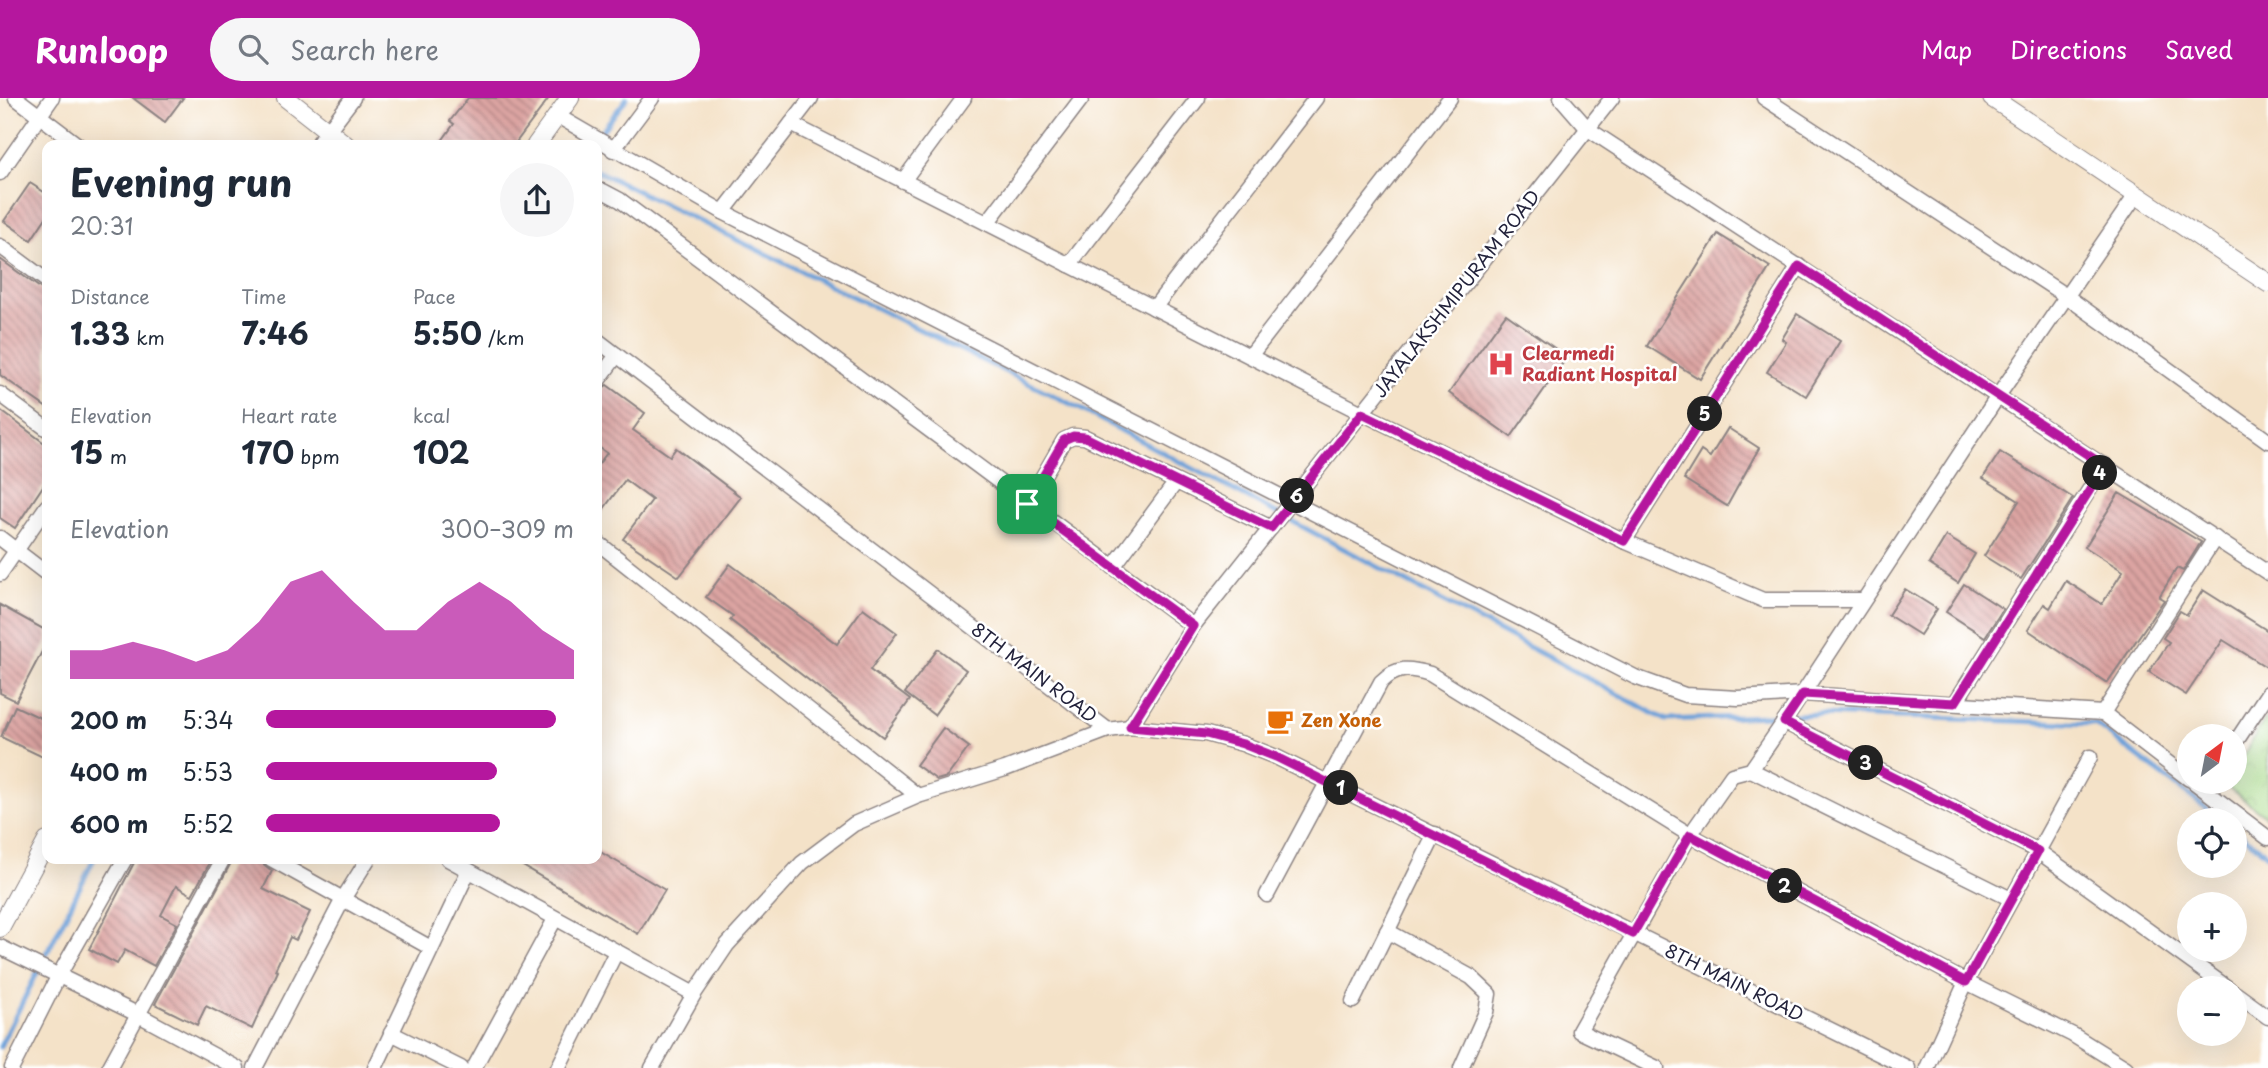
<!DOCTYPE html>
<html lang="en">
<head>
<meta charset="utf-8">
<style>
  :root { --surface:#fff; --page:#f6f6f7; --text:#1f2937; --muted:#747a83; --accent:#b5179e }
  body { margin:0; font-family:"Playpen Sans",sans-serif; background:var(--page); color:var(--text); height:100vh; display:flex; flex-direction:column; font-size:26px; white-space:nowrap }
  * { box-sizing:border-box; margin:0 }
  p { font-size:23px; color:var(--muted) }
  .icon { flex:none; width:38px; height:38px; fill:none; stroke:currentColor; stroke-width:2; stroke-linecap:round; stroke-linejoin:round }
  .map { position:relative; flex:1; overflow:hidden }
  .side { position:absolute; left:42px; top:42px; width:560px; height:724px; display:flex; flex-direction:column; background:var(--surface); border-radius:14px; box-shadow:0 7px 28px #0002 }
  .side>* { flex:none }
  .needle { width:46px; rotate:32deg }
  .fabs { position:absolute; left:2177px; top:626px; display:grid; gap:14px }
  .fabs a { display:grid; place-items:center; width:70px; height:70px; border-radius:50%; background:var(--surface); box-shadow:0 7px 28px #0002; font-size:35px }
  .pin { position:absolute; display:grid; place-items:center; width:60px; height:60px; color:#fff; margin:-30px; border-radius:14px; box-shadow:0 4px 10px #0006 }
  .km { position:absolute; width:35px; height:35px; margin:-18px; border-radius:50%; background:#222; color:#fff; font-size:19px; line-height:35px; text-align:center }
  .round { display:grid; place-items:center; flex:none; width:74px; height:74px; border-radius:37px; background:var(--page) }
  .head { display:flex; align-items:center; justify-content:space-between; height:119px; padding:0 28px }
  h1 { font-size:38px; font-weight:700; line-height:52px }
  .stats { display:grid; grid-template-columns:repeat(3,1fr); gap:10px; height:119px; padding:7px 28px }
  .stats div { display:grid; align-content:center }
  .stats b { font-size:30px; font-weight:700 }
  .stats small { font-size:19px; font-weight:400 }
  .stats p { font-size:19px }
  .chart { height:196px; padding:14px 28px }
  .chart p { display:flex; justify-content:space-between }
  .chart svg { width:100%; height:126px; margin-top:7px; fill:var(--accent); opacity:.7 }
  ul { padding:0 28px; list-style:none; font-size:23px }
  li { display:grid; grid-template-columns:112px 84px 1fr; align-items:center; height:52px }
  li i { height:18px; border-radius:9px; background:var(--accent) }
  header { display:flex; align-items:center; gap:42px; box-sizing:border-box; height:98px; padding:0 35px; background:var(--accent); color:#fff }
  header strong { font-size:33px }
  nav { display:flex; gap:38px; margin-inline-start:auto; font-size:24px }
  .search { width:490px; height:63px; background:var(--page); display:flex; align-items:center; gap:18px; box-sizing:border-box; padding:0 24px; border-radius:38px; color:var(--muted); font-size:26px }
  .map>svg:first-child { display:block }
  .park { fill:url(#park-crowns); stroke:#667e62; stroke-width:2 }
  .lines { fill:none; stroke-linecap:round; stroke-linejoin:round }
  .stream { stroke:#6ea1d9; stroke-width:5 }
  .building { fill:url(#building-back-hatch) }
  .minor-casing { stroke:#8b8282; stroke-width:17 }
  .tertiary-casing { stroke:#8b8282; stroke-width:20 }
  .minor { stroke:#fff; stroke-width:14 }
  .tertiary { stroke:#fff; stroke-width:18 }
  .route-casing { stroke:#fff; stroke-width:14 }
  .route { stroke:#b5179e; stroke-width:9 }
  .labels { text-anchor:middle; stroke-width:5; stroke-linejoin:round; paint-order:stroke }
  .street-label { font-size:18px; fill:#22223b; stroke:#fff }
  .health-label { font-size:18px; font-weight:bold; fill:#be3a42; stroke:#fff; text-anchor:start }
  .food-label { font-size:18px; font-weight:bold; fill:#c56008; stroke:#fff; text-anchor:start }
</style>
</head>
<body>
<header>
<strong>Runloop</strong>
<div class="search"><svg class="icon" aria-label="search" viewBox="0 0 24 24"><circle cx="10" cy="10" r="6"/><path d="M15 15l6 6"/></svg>Search here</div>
<nav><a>Map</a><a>Directions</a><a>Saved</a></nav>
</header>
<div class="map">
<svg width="2268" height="970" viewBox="0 0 2268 970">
  <defs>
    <pattern id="park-crowns" width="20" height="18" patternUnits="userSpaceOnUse" patternTransform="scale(1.75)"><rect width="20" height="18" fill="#a9db8a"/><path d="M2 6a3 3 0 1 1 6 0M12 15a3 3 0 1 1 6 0" fill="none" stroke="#91bc78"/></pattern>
    <pattern id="building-back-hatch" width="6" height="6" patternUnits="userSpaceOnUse" patternTransform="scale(1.75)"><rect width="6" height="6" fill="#dca4a2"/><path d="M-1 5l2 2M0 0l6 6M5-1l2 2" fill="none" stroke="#b28585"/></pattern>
  </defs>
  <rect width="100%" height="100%" fill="#fff"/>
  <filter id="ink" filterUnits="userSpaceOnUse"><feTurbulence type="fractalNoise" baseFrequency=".0143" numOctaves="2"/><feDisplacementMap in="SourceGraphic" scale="14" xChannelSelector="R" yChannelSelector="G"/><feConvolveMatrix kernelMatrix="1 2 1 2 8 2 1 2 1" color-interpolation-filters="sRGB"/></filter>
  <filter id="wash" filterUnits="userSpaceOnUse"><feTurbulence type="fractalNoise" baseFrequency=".00686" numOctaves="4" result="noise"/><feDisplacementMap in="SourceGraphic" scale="28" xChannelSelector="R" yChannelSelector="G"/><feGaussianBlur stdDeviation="1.57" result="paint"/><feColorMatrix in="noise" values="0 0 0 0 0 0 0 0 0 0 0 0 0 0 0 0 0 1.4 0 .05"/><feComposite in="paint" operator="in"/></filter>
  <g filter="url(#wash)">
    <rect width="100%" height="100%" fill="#f4e2c8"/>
    <!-- park -->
    <path class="park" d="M2268 616V720L2225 687 2227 684H2235V671Z"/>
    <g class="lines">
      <!-- stream -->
      <g class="stream">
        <path d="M591 47 627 0"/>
        <path d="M597 73 1077 309 1666 622 1821 616 2095 626 2223 723"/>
        <path d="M2235 731 2268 757"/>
        <path d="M0 949 94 761"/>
      </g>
    </g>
    <g id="blocks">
      <!-- building -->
      <g class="building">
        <path d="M133 0H183L165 24Z"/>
        <path d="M468 0H549L514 47H439L454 26 450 23Z"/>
        <path d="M30 85 47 96V118L31 142 4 123Z"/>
        <path d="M1718 136 1770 169 1700 281 1647 248Z"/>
        <path d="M0 161 47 195V310L0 277Z"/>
        <path d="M1506 216 1567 259 1511 339 1449 295Z"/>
        <path d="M1797 216 1840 243 1806 298 1767 274 1786 244 1782 241Z"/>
        <path d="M607 287 645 315 633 332 670 358 676 350 741 399 679 479 623 441 652 402 625 382 597 420V368L607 355 597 348V294Z"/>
        <path d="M0 312 47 347V382L15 430 0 420Z"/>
        <path d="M1728 330 1759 350 1727 408 1684 381 1701 353 1710 359Z"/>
        <path d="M2000 354 2073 400 2021 481 1984 458 2019 403 1983 380Z"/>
        <path d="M2119 395 2201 444 2183 473 2177 470 2159 499 2164 502 2107 585 2028 532 2044 506 2050 510 2066 483 2102 506 2123 473 2085 449Z"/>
        <path d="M1946 438 1975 456 1958 485 1929 466Z"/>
        <path d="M730 466 837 546 863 510 897 535 870 572 910 602 883 639 730 522 733 518 706 499Z"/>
        <path d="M1964 486 2003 511 1985 539 1946 514Z"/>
        <path d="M1905 491 1937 511 1920 537 1888 517Z"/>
        <path d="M2203 492 2268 533V570L2223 542 2186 597 2149 574 2169 544 2163 540 2180 513 2187 517Z"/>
        <path d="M0 507 47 533V544L16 603 0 595Z"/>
        <path d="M938 551 966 572 934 617 905 595Z"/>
        <path d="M15 608 47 623V661L1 639Z"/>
        <path d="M943 630 969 649 947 679 937 682 916 667Z"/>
        <path d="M597 752 665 792 638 836 511 761H597Z"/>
        <path d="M136 761H212L192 797 176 788 161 817 177 826 154 868 125 852 117 866 89 851Z"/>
        <path d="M233 761H255L262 765 272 773 263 791 310 814 296 842 290 839 275 872 278 873 252 931 206 908 197 927 155 906Z"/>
      </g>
    </g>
  </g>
  <g filter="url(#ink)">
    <use href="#blocks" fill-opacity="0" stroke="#8b8282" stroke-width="2"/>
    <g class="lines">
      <defs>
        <g id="minor">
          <path d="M16 0 78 47"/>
          <path d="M1561 0 1588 31 2268 475"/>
          <path d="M1764 0 2066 198 2268 343"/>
          <path d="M556 17 723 114 1635 579 1685 597 1738 600 1803 596 2103 615 2189 681"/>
          <path d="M791 26 1362 315 1624 443 1763 502H1863"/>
          <path d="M317 47 353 0"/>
          <path d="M613 52 652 0"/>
          <path d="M0 75 52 0"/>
          <path d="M903 83 964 0"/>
          <path d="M597 96 603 93 620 102 1193 528"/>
          <path d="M723 114 811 0"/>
          <path d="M987 125 1082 0"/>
          <path d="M0 148 47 183"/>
          <path d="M1069 167 1198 0"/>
          <path d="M1154 210 1316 0"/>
          <path d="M597 242 1108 632"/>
          <path d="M1250 258 1450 0"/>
          <path d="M597 284 617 257"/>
          <path d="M0 296 47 331"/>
          <path d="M1027 406 1064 342 1073 338 1085 339 1271 430"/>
          <path d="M0 440 47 476"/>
          <path d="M1624 443 1799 168"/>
          <path d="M597 444 918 698"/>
          <path d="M1113 469 1176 384"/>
          <path d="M0 476 47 408"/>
          <path d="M1955 605 2105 367"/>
          <path d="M2103 615 2215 440"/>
          <path d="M1784 624 2038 753 2229 891"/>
          <path d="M1130 629 1193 528 1612 0"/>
          <path d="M2235 645 2268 595"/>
          <path d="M1751 672 2011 801"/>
          <path d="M2194 684 2268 740"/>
          <path d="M271 761 431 850"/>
          <path d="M448 761 694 896"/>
          <path d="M1267 797 1381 584C1397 568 1410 570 1430 576L1690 737 1966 884 2073 937 2126 970"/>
          <path d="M1387 833 1471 879 1489 896 1486 914 1461 970"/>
          <path d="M0 849 137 916 237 970"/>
          <path d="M2235 895 2268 919"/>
          <path d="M1353 903 1435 736"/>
          <path d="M391 935 461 970"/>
          <path d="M12 970 58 879 125 761"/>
          <path d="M109 970 223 761"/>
          <path d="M255 970 343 801 368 761"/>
          <path d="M375 970 468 774"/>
          <path d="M474 970 555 821"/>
          <path d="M558 970 616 854"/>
          <path d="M652 970 694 896 727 847 802 765 854 726 918 698 1005 671 1108 632 1130 629 1206 636 1243 646 1276 659 1908 970"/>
          <path d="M1657 970 1579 933 1690 737 1732 677 1751 672 1784 624 1998 298 2136 97"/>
          <path d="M1927 970 1966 884 2090 659"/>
        </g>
        <g id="tertiary">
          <path d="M286 0 346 47"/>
          <path d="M1992 0 2268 185"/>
          <path d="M536 47 570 0"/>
          <path d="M0 830 47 743"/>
        </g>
      </defs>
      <!-- minor casing -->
      <use href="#minor" class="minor-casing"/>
      <!-- tertiary casing -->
      <use href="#tertiary" class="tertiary-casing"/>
      <!-- minor -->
      <use href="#minor" class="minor"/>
      <!-- tertiary -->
      <use href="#tertiary" class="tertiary"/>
    </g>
  </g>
  <g class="lines" filter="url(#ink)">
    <defs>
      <path id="route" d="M1799 168 2105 368 1955 605 1803 596 1784 624 2038 753 1966 884 1690 737 1633 836 1276 659 1243 646 1206 636 1130 629 1193 528 1027 406 1064 342 1073 338 1085 339 1271 430 1362 315 1624 443Z"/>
    </defs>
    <!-- route casing -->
    <use href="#route" class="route-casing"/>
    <!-- route -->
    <use href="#route" class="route"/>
  </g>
  <!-- icons -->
  <defs>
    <symbol id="hospital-bare" viewBox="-9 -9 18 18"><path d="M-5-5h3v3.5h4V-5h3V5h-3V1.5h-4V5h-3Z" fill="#e0444e" stroke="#fff" stroke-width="2.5" paint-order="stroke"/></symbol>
    <symbol id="cafe-bare" viewBox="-9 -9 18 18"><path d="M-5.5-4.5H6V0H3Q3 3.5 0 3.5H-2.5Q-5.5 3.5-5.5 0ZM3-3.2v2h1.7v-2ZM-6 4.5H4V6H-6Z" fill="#e8710a" stroke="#fff" stroke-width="2.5" paint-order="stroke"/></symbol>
  </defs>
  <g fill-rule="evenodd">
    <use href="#hospital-bare" x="1482" y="247" width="38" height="38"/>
    <use href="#cafe-bare" x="1261" y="604" width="38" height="38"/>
  </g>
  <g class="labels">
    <!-- street labels -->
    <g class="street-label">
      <text transform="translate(1457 196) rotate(-52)" y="6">JAYALAKSHMIPURAM ROAD</text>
      <text transform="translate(1034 575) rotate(37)" y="6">8TH MAIN ROAD</text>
      <text transform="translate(1734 885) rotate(26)" y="6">8TH MAIN ROAD</text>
    </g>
    <!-- health labels -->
    <g class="health-label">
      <text x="1522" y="262">Clearmedi<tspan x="1522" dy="21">Radiant Hospital</tspan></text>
    </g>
    <!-- food labels -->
    <g class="food-label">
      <text x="1301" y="629">Zen Xone</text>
    </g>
  </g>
</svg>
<div class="fabs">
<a><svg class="needle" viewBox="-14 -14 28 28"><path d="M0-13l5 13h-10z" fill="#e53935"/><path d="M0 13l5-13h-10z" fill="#747a83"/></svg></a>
<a><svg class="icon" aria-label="locate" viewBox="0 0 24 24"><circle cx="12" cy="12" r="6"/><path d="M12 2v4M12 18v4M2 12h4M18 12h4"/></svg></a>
<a>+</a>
<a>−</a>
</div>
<div class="pin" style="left:1027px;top:406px;background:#1e9e55"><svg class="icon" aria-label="arrive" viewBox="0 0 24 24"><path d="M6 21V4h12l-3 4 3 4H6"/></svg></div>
<b class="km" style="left:1341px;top:690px">1</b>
<b class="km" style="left:1785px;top:788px">2</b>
<b class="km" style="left:1866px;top:665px">3</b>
<b class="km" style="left:2100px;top:375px">4</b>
<b class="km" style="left:1705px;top:316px">5</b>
<b class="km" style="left:1297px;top:398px">6</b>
<section class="side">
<div class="head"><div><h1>Evening run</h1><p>20:31</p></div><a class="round"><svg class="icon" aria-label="share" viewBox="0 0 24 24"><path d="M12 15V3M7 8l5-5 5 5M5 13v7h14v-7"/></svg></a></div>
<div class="stats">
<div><p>Distance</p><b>1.33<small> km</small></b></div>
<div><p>Time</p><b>7:46</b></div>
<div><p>Pace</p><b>5:50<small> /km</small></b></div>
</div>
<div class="stats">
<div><p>Elevation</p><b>15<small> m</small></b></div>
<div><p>Heart rate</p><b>170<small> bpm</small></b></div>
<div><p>kcal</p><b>102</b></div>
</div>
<div class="chart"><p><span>Elevation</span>300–309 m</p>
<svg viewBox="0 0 160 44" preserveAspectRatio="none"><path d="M0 44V34L10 34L20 31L30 34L40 38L50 34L60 24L70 10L80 6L90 17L100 27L110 27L120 17L130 10L140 17L150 27L160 34V44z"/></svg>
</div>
<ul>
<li><b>200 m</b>5:34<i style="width:94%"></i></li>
<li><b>400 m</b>5:53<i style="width:75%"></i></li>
<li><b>600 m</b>5:52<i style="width:76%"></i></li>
</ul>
</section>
</div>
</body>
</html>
